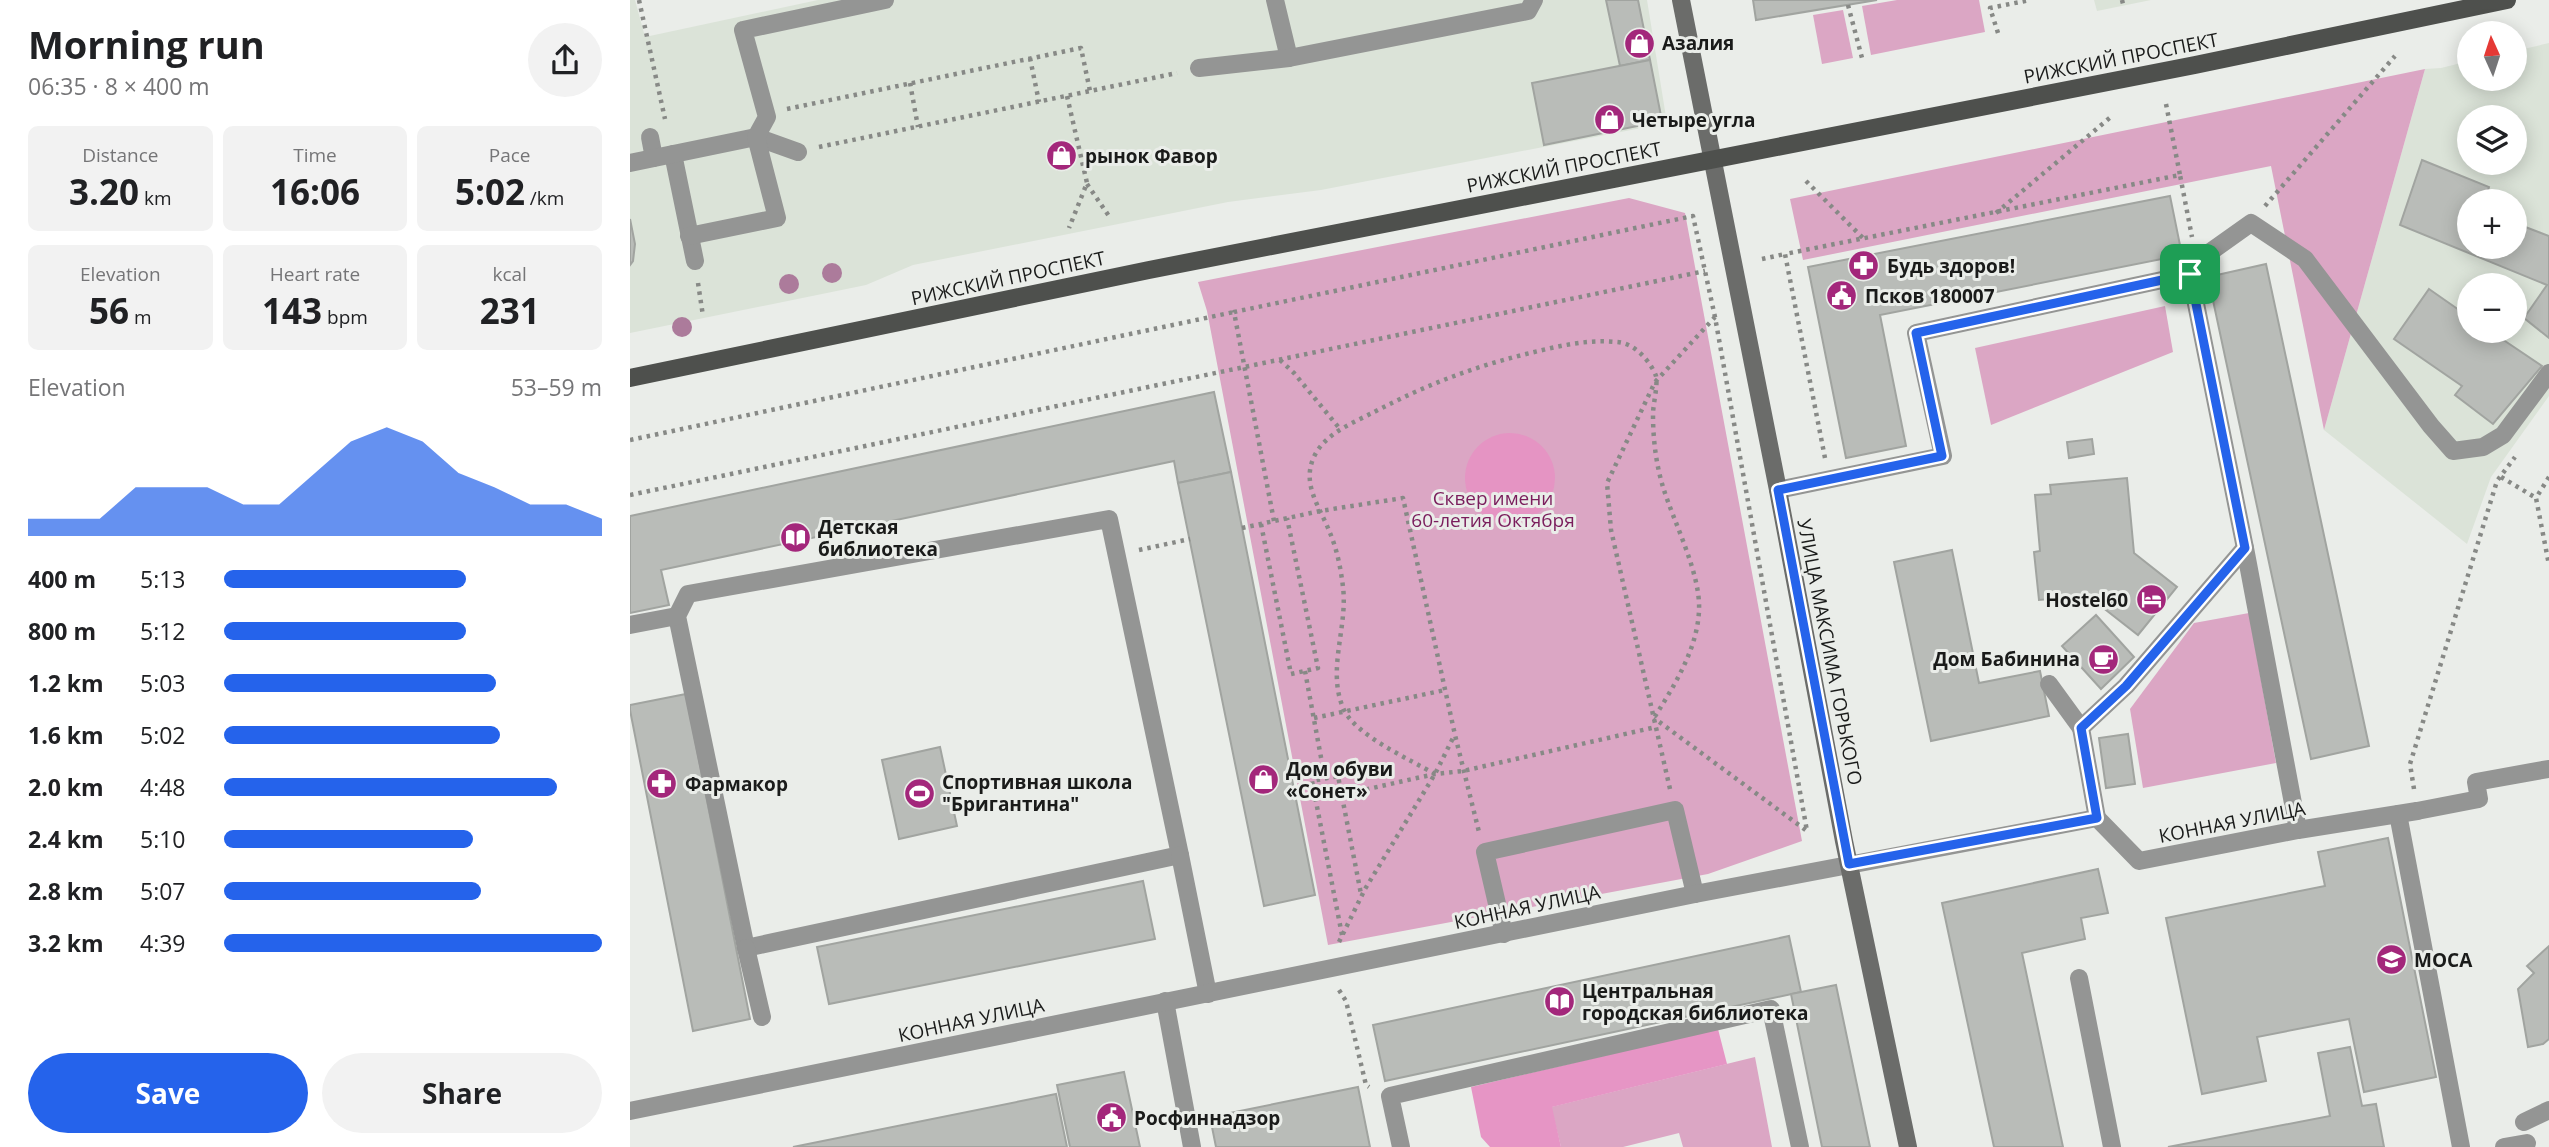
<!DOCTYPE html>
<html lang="en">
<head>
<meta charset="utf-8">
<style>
  :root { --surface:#fff; --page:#f2f2f2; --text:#202124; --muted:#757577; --accent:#2563eb }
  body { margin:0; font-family:"Open Sans",sans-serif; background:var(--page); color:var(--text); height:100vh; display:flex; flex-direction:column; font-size:26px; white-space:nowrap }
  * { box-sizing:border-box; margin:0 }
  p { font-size:23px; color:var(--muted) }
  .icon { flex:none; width:38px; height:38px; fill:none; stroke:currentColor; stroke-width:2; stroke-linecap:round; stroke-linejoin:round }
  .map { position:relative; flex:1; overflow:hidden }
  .side { display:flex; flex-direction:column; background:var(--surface); width:630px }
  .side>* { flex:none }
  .needle { width:46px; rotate:357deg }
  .controls { position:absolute; left:1827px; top:21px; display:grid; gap:14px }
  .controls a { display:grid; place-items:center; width:70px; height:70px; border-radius:50%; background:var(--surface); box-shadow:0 4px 18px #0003; font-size:35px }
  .pin { position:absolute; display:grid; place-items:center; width:60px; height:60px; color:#fff; margin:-30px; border-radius:14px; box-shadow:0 4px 10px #0006 }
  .round { display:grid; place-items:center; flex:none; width:74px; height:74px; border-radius:37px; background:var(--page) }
  .summary { display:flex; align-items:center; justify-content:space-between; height:119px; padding:0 28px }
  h1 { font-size:38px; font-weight:700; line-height:52px }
  .figures { display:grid; grid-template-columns:repeat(3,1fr); gap:10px; height:119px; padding:7px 28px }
  .figures div { display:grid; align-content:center; border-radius:10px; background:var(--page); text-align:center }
  .figures b { font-size:35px; font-weight:700 }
  .figures small { font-size:19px; font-weight:400 }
  .figures p { font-size:19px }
  .chart { height:196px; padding:14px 28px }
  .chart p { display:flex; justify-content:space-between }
  .chart svg { width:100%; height:126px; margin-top:7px; fill:var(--accent); opacity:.7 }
  .cta { display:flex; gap:14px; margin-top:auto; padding:14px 28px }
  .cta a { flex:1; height:80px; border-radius:42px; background:var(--accent); color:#fff; font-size:28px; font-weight:700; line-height:80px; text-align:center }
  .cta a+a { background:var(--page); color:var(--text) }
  ul { padding:0 28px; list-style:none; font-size:23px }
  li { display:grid; grid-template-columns:112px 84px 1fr; align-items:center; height:52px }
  li i { height:18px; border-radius:9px; background:var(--accent) }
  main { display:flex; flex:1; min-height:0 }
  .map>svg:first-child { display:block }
  .built { fill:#dbe3d8; fill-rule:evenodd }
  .green { fill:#dba6c4 }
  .forest { fill:#e695c5 }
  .water { fill:#e594c3 }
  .building { fill:#b9bcb8; stroke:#a1a4a0; stroke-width:2 }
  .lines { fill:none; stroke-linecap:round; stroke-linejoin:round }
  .path { stroke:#878986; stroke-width:4.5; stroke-dasharray:3.5 5; stroke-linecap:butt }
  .service { stroke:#949594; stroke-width:18 }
  .minor { stroke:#949594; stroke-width:18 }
  .secondary { stroke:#6b6c6a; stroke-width:18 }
  .primary { stroke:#4e504d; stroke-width:18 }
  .tree { fill:#ac7b9b }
  .route-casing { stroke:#fff; stroke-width:14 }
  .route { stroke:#2563eb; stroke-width:9 }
  .labels { text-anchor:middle; stroke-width:6; stroke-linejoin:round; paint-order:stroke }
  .poi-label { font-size:19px; font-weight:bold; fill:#1a1b1a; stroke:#eaede9; text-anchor:start }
  .street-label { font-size:19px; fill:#1a1b1a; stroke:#eaede9 }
  .park-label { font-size:19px; fill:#7a1d5c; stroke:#eaede9 }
</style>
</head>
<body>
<main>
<section class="side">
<div class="summary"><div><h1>Morning run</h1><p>06:35 · 8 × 400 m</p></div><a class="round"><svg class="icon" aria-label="share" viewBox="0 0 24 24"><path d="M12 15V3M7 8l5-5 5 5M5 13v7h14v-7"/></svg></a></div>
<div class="figures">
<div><p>Distance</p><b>3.20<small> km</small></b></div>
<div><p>Time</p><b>16:06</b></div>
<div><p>Pace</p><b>5:02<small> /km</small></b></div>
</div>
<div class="figures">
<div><p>Elevation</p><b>56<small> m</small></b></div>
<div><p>Heart rate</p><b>143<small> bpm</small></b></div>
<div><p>kcal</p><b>231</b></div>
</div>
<div class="chart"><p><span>Elevation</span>53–59 m</p>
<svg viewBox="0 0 160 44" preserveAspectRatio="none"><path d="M0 44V38L10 38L20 38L30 27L40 27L50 27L60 33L70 33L80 22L90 11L100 6L110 11L120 22L130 27L140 33L150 33L160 38V44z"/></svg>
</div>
<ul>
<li><b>400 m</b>5:13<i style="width:64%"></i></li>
<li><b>800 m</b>5:12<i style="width:64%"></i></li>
<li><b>1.2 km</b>5:03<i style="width:72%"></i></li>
<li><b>1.6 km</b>5:02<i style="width:73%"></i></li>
<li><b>2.0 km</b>4:48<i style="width:88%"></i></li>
<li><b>2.4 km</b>5:10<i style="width:66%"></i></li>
<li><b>2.8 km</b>5:07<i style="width:68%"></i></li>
<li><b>3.2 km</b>4:39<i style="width:100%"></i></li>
</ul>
<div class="cta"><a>Save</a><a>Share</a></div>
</section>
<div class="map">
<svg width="1919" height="1147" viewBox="0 0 1919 1147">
  <rect width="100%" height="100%" fill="#eaede9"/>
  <!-- built -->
  <g class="built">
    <path d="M0 0H5L15 37 188 0H1017L1037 123 691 190 598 202 283 265 236 285 0 333Z"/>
    <path d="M1464 0H1521L1467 11Z"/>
    <path d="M1919 43V396L1861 477 1837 544 1694 430 1795 69 1811 68 1839 61V79H1885V51ZM1839 117H1885V163H1839ZM1839 201H1885V247H1839ZM1839 285H1885V331H1839Z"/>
  </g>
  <!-- green -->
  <g class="green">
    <path d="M1267 0H1349L1355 32 1241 55 1232 6Z"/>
    <path d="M1213 10 1223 58 1192 64 1183 15Z"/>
    <path d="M1795 69 1694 430 1641 166 1173 260 1160 199Z"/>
    <path d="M999 198 1055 213 1172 841 1078 874 698 945 577 311 568 282Z"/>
    <path d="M1535 306 1543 352 1361 425 1345 348Z"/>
    <path d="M1619 613 1646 763 1513 788 1500 709 1564 623Z"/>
    <path d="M1125 1057 1142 1147H1053L1049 1133 993 1147H931L921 1107Z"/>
  </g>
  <!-- forest -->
  <path class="forest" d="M1088 1029 1097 1064 922 1107 931 1147H860L851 1137 841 1087Z"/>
  <!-- water -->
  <circle class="water" cx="880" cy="478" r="45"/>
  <!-- building -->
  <g class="building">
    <path d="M976 0H1008L1020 60 990 66Z"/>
    <path d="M1123 0H1247L1126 20Z"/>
    <path d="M1020 60 1032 121 914 145 902 83Z"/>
    <path d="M1792 160 1859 187 1855 201H1839V247H1885V223L1919 236V338L1894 318 1917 285 1770 225Z"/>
    <path d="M1540 196 1552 255 1250 315 1276 446 1216 458 1178 267Z"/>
    <path d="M0 219 5 244 3 261 0 265Z"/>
    <path d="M1636 264 1739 746 1681 759 1578 277Z"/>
    <path d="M1799 289 1839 317V331H1860L1912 366 1863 424 1825 395 1832 386 1764 339Z"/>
    <path d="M584 392 601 472 548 483 544 461 31 570 39 605 0 613V516Z"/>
    <path d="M1462 439 1464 454 1439 458 1437 442Z"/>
    <path d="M601 472 685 895 634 906 548 483Z"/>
    <path d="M1497 478 1504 553 1547 587 1508 635 1458 596 1409 600 1404 552 1410 551 1405 495 1421 494 1420 485Z"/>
    <path d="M1322 550 1349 683 1410 671 1419 716 1301 741 1264 562Z"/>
    <path d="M1466 615 1504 657 1471 689 1432 646Z"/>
    <path d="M56 694 120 1019 63 1031 0 710V705Z"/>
    <path d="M1498 734 1505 784 1476 788 1469 738Z"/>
    <path d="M310 747 327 826 269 839 252 760Z"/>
    <path d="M1758 838 1806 1077 1734 1092 1719 1019 1627 1037 1636 1081 1572 1094 1536 918 1695 886 1688 852Z"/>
    <path d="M1468 869 1478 913 1451 918 1455 939 1392 953 1433 1147H1364L1312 903Z"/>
    <path d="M513 881 525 939 199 1004 187 947Z"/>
    <path d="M1159 936 1171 992 755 1081 743 1025Z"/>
    <path d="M1919 946V1039L1913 1044 1898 1047 1888 989 1904 973 1897 966Z"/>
    <path d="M1206 985 1240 1147H1192L1161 994Z"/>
    <path d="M1720 1047 1732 1106 1746 1104 1754 1147H1538L1700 1116 1688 1053Z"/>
    <path d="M494 1072 510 1147H440L427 1085Z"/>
    <path d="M728 1087 740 1147H586L580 1117Z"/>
    <path d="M426 1094 437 1147H163Z"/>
  </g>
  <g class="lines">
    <!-- path -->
    <g class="path">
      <path d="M9 0 35 119"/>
      <path d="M1492 0 1493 4"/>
      <path d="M1218 5 1232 58"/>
      <path d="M1368 33 1360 8 1400 0"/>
      <path d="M400 58 409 102"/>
      <path d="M280 83 288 127"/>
      <path d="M437 96 457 183 439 228"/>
      <path d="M1536 104 1550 175"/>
      <path d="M157 109 451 48 460 91"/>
      <path d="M189 147 547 73"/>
      <path d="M1176 181 1234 239"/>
      <path d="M457 184 481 219"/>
      <path d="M1635 206 1765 56"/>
      <path d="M1366 213 1482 116"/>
      <path d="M1132 259 1155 254"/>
      <path d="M68 283 73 316"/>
      <path d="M650 360 664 373 710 429"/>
      <path d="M0 440 604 312"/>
      <path d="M1195 458 1155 254 1550 175 1562 237"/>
      <path d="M1871 477 1906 498"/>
      <path d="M1919 477 1906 498 1919 565"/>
      <path d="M0 495 1075 271"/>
      <path d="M644 521 604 312 1063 216 1085 317 1177 831 1024 718"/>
      <path d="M631 524 661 674 688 668 657 518"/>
      <path d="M612 528 690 511 773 498 825 735 849 832"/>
      <path d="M509 550 560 539"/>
      <path d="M675 671 695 779"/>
      <path d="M684 718 815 690"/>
      <path d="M805 774C779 759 727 736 714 710 696 671 718 628 713 587 711 570 707 549 700 533 691 509 672 486 683 459 693 434 723 423 744 412 796 385 840 368 896 354 925 347 955 339 985 342 996 342 1006 348 1014 357 1018 361 1024 370 1026 376 1028 387 1023 403 1023 415 1023 439 1026 464 1033 487 1044 523 1071 574 1069 611 1067 650 1044 686 1024 718"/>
      <path d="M1040 789 981 530 977 483 1025 382 1085 317"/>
      <path d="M1784 789 1780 764 1867 481 1885 457"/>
      <path d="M711 795 805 774 833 771 1026 727"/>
      <path d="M712 935 682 781 708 776 731 894"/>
      <path d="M709 942 735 889 805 774 824 736"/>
      <path d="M709 990 716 1001 736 1085 739 1087"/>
    </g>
    <!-- service -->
    <g class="service">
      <path d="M645 0 659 58"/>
      <path d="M569 68 659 58 898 11 904 0"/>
      <path d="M20 137 24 158"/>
      <path d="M43 154 65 261"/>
      <path d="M0 163 126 137 168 152"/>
      <path d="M59 236 147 218 126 137 137 117 113 30 255 0"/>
      <path d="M1560 274 1566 262 1621 223 1675 259 1801 426 1823 451 1853 447 1873 435 1919 373"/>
      <path d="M1148 490 1313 456 1286 333 1560 274 1615 548 1668 830"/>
      <path d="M479 519 550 855 116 948 47 616 58 594Z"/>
      <path d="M0 625 47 616"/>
      <path d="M1419 684 1451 728"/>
      <path d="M1787 811 1849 799 1846 782 1918 769"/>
      <path d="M1768 814 1831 1147"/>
      <path d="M1467 818 1451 728 1496 686 1615 548"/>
      <path d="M550 855 578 994"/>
      <path d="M874 934 855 852 1045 810 1065 894"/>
      <path d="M116 948 132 1017"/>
      <path d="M1449 978 1482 1147"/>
      <path d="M535 1001 562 1147"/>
      <path d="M1894 1122 1919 1110"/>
      <path d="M771 1147 760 1096 1141 1009 1170 1147"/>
      <path d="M1874 1147 1897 1143"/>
    </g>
    <!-- minor -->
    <path class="minor" d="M0 1111 1065 894 1467 818 1509 861 1668 830 1787 811"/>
    <!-- secondary -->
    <path class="secondary" d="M1051 0 1148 490 1214 841 1278 1147"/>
    <!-- primary -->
    <path class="primary" d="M0 378 519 270 1565 65 1877 0"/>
  </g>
  <!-- trees -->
  <g class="tree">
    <circle cx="202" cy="273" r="10"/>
    <circle cx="159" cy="284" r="10"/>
    <circle cx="52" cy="327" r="10"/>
  </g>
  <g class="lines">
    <defs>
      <path id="route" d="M1560 274 1615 548 1496 686 1451 728 1467 818 1219 864 1148 490 1312 456 1286 333Z"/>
    </defs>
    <!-- route casing -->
    <use href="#route" class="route-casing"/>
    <!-- route -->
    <use href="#route" class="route"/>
  </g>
  <!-- icons -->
  <defs>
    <symbol id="shop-disc" viewBox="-11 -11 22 22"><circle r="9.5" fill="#a3277b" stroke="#eaede9"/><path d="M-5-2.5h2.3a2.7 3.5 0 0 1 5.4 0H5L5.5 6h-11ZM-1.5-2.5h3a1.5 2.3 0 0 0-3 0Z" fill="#fff"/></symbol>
    <symbol id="pharmacy-disc" viewBox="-11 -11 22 22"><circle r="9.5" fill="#a3277b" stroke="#eaede9"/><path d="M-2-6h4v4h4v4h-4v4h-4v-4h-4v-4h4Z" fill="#fff"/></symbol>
    <symbol id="civic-disc" viewBox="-11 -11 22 22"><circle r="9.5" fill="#a3277b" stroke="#eaede9"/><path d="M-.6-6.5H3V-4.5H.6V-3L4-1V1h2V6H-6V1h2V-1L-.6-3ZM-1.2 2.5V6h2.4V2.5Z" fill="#fff"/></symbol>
    <symbol id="library-disc" viewBox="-11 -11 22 22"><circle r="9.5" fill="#a3277b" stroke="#eaede9"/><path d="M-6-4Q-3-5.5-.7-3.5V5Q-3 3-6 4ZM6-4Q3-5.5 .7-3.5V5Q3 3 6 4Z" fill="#fff"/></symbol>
    <symbol id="hotel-disc" viewBox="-11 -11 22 22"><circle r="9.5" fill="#a3277b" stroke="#eaede9"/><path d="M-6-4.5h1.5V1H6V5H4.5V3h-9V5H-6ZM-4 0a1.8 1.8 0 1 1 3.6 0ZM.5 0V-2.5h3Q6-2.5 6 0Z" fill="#fff"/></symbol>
    <symbol id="cafe-disc" viewBox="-11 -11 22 22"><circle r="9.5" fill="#a3277b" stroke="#eaede9"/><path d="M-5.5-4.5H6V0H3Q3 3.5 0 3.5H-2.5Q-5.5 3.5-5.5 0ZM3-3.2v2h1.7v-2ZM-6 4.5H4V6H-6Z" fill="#fff"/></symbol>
    <symbol id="stadium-disc" viewBox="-11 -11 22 22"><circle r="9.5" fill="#a3277b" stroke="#eaede9"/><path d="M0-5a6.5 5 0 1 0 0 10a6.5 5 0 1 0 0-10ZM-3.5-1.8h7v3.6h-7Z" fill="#fff"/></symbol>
    <symbol id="university-disc" viewBox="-11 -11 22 22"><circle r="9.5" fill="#a3277b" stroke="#eaede9"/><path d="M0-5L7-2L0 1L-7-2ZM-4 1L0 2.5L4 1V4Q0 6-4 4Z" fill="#fff"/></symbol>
  </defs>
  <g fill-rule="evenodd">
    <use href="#shop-disc" x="992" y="26" width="35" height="35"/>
    <use href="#shop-disc" x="962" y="102" width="35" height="35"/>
    <use href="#shop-disc" x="414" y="138" width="35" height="35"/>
    <use href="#pharmacy-disc" x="1216" y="248" width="35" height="35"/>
    <use href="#civic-disc" x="1194" y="278" width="35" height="35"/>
    <use href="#library-disc" x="148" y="520" width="35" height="35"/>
    <use href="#hotel-disc" x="1504" y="582" width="35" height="35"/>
    <use href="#cafe-disc" x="1456" y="642" width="35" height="35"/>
    <use href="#shop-disc" x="616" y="762" width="35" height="35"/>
    <use href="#pharmacy-disc" x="14" y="766" width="35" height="35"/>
    <use href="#stadium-disc" x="272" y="776" width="35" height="35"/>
    <use href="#university-disc" x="1744" y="942" width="35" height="35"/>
    <use href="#library-disc" x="912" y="984" width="35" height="35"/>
    <use href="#civic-disc" x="464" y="1100" width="35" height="35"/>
  </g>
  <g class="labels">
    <!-- poi labels -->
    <g class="poi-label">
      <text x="1032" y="50">Азалия</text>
      <text x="1002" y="127">Четыре угла</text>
      <text x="455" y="163">рынок Фавор</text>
      <text x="1257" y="273">Будь здоров!</text>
      <text x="1235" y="303">Псков 180007</text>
      <text x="188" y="534">Детская<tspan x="188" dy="22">библиотека</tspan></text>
      <text x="1498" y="607" text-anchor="end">Hostel60</text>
      <text x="1450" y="666" text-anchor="end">Дом Бабинина</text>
      <text x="656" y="776">Дом обуви<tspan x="656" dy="22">«Сонет»</tspan></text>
      <text x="312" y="789">Спортивная школа<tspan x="312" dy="22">"Бригантина"</tspan></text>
      <text x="55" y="791">Фармакор</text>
      <text x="1784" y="967">МОСА</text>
      <text x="952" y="998">Центральная<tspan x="952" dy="22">городская библиотека</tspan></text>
      <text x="504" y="1125">Росфиннадзор</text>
    </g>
    <!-- street labels -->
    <g class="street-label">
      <text transform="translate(1491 58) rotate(-11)" y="7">РИЖСКИЙ ПРОСПЕКТ</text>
      <text transform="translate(934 167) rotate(-11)" y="7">РИЖСКИЙ ПРОСПЕКТ</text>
      <text transform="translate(378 278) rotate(-12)" y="7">РИЖСКИЙ ПРОСПЕКТ</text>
      <text transform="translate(1200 652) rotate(79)" y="7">УЛИЦА МАКСИМА ГОРЬКОГО</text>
      <text transform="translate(1602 822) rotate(-11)" y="7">КОННАЯ УЛИЦА</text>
      <text transform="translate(897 907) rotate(-12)" y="7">КОННАЯ УЛИЦА</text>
      <text transform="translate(341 1020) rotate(-12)" y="7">КОННАЯ УЛИЦА</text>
    </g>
    <!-- park labels -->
    <g class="park-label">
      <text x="863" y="505">Сквер имени<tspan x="863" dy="22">60-летия Октября</tspan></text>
    </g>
  </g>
</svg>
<div class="controls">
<a><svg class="needle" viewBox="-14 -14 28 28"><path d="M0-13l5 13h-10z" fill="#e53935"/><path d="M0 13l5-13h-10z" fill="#757577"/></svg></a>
<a><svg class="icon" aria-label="layers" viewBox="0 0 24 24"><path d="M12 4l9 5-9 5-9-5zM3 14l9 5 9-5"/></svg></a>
<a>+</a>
<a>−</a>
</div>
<div class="pin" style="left:1560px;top:274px;background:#1e9e55"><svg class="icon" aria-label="arrive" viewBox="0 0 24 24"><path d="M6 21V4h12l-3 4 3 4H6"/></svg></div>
</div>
</main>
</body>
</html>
